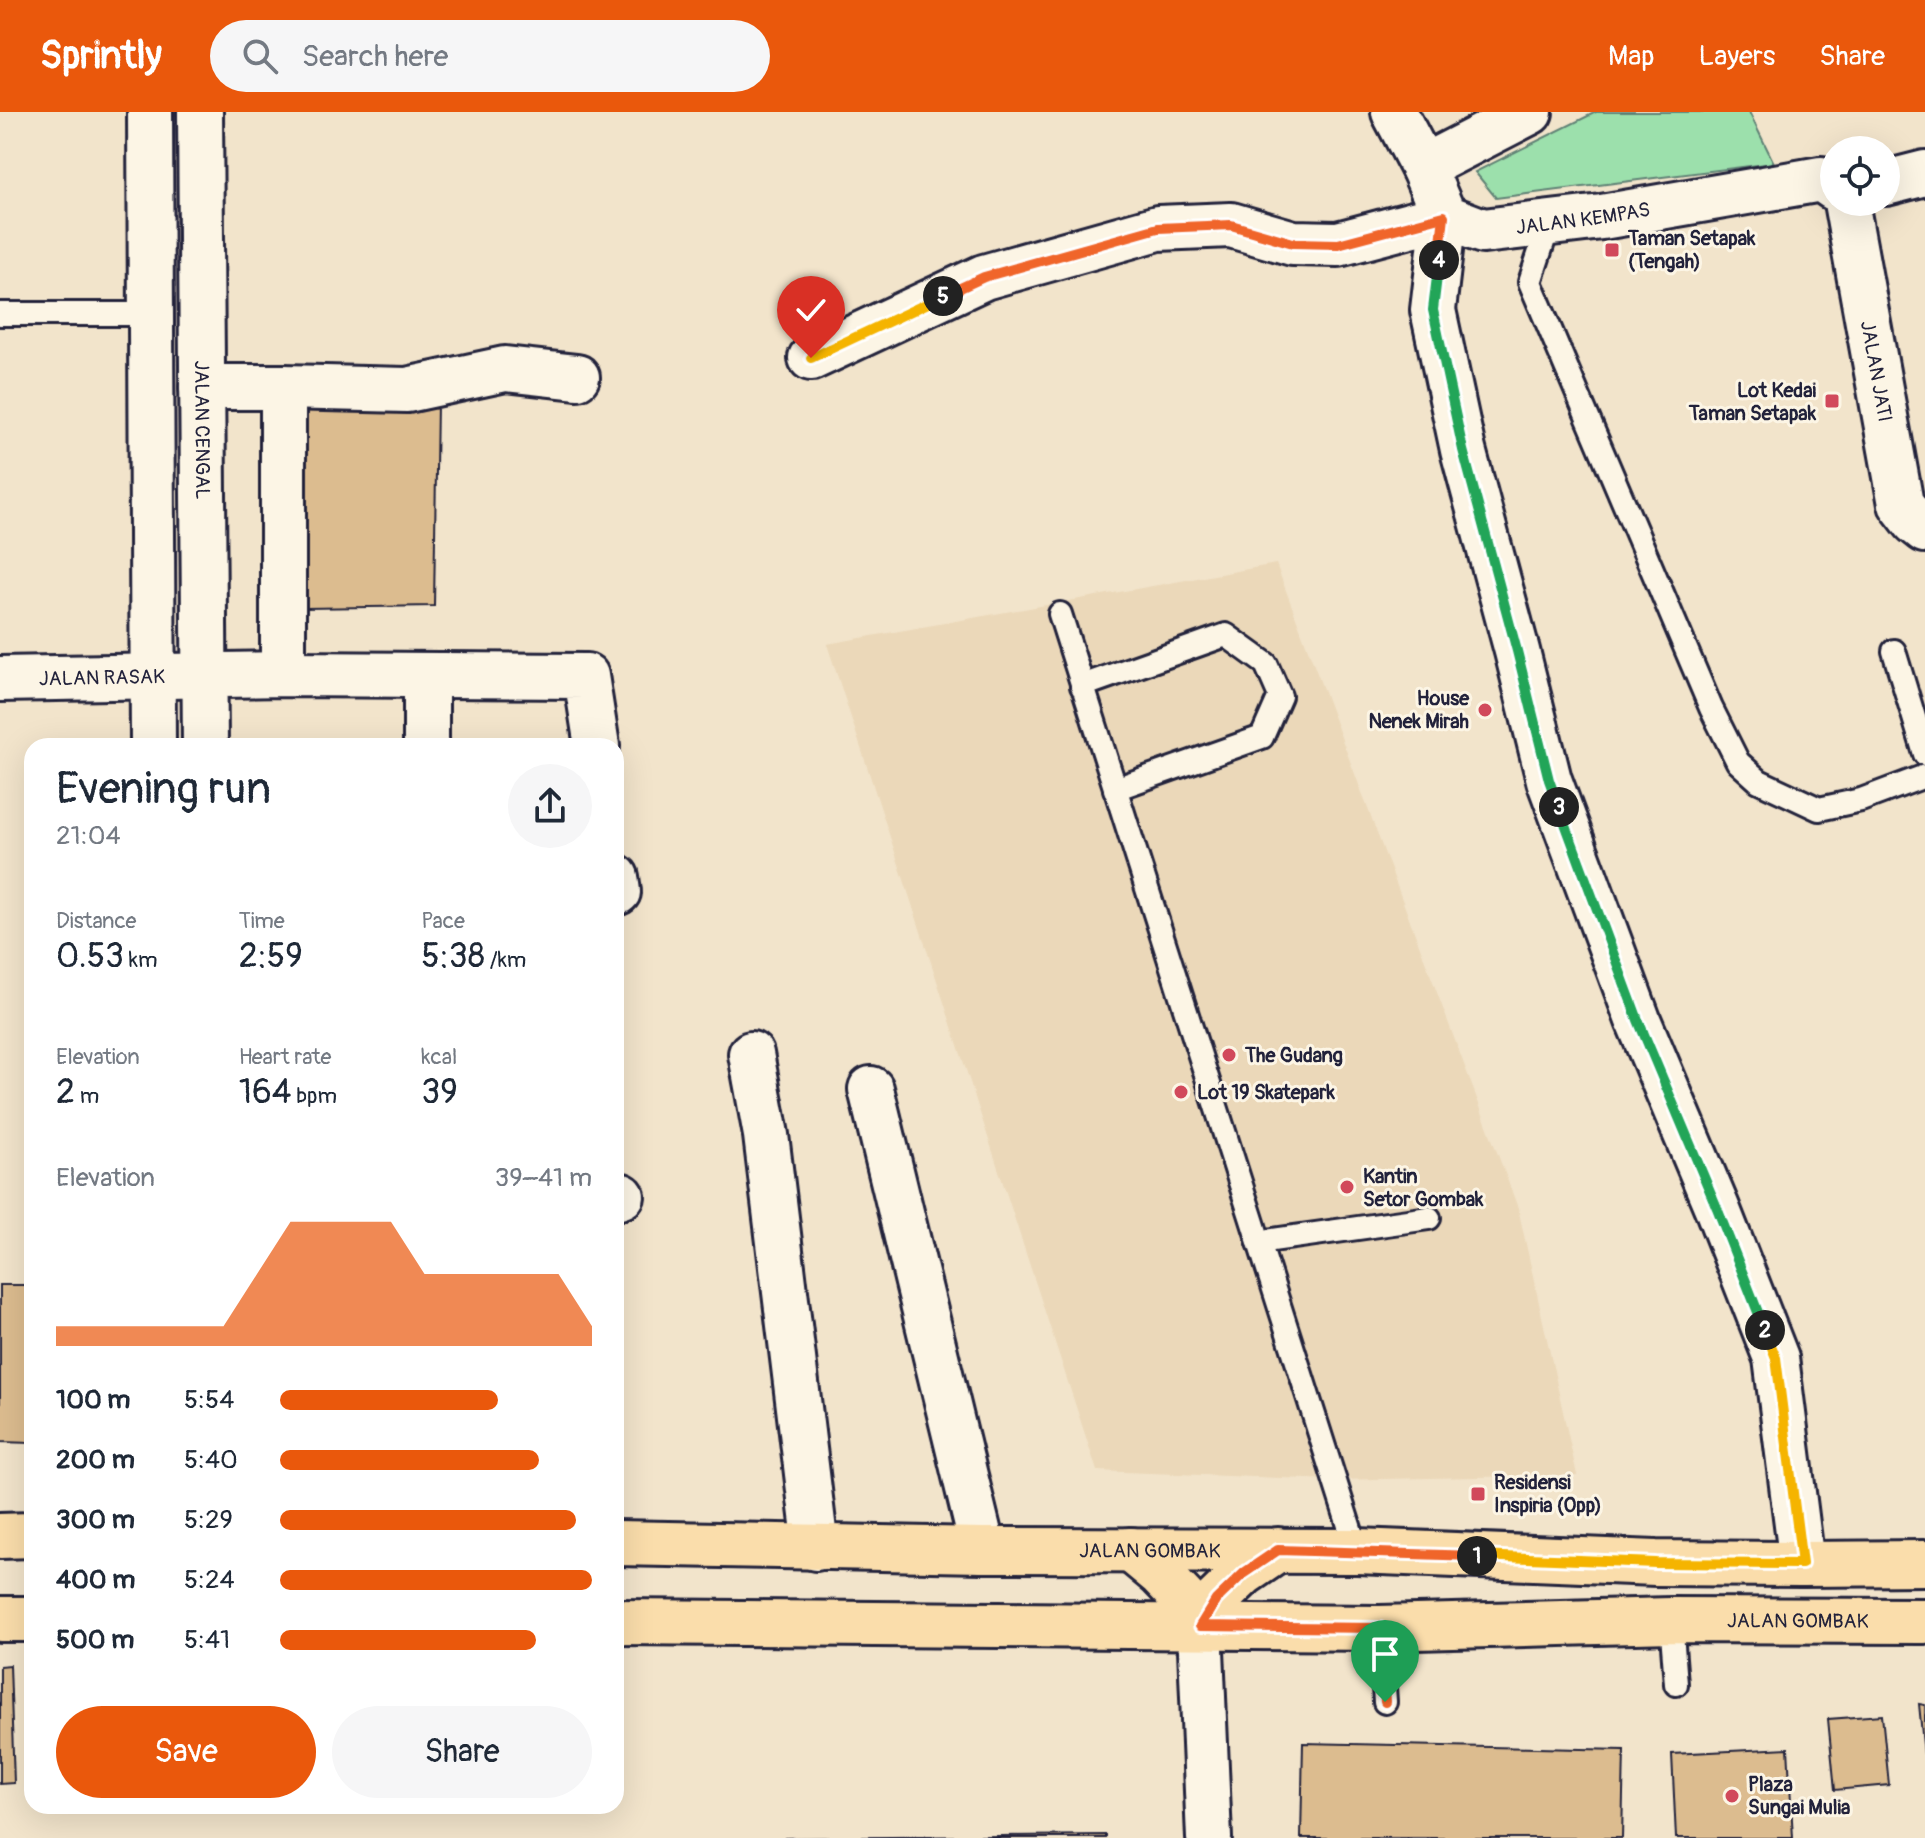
<!DOCTYPE html>
<html lang="en">
<head>
<meta charset="utf-8">
<style>
  :root { --surface:#fff; --page:#f6f6f7; --text:#1f2937; --muted:#747a83; --accent:#ea580c }
  body { margin:0; font-family:Pangolin,sans-serif; background:var(--page); color:var(--text); height:100vh; display:flex; flex-direction:column; font-size:30px; white-space:nowrap }
  * { box-sizing:border-box; margin:0 }
  p { font-size:26px; color:var(--muted) }
  .icon { flex:none; width:44px; height:44px; fill:none; stroke:currentColor; stroke-width:2; stroke-linecap:round; stroke-linejoin:round }
  .map { position:relative; flex:1; overflow:hidden }
  .side { position:absolute; left:24px; top:626px; width:600px; height:1076px; display:flex; flex-direction:column; background:var(--surface); border-radius:24px; box-shadow:0 8px 32px #0002 }
  .side>* { flex:none }
  .buttons { position:absolute; left:1820px; top:24px; display:grid; gap:16px }
  .buttons a { display:grid; place-items:center; width:80px; height:80px; border-radius:50%; background:var(--surface); box-shadow:0 8px 32px #0002; font-size:40px }
  .pin { position:absolute; display:grid; place-items:center; width:68px; height:68px; color:#fff; margin:-82px -34px; border-radius:50% 50% 50% 0; rotate:-45deg; box-shadow:0 0 8px #0007 }
  .pin .icon { rotate:45deg }
  .km { position:absolute; width:40px; height:40px; margin:-20px; border-radius:50%; background:#222; color:#fff; font-size:22px; line-height:40px; text-align:center }
  .round { display:grid; place-items:center; flex:none; width:84px; height:84px; border-radius:42px; background:var(--page) }
  .head { display:flex; align-items:center; justify-content:space-between; height:136px; padding:0 32px }
  h1 { font-size:44px; font-weight:600; line-height:60px }
  .figures { display:grid; grid-template-columns:repeat(3,1fr); gap:12px; height:136px; padding:8px 32px }
  .figures div { display:grid; align-content:center }
  .figures b { font-size:34px; font-weight:600 }
  .figures small { font-size:22px; font-weight:400 }
  .figures p { font-size:22px }
  .chart { height:224px; padding:16px 32px }
  .chart p { display:flex; justify-content:space-between }
  .chart svg { width:100%; height:144px; margin-top:8px; fill:var(--accent); opacity:.7 }
  .button { display:flex; gap:16px; margin-top:auto; padding:16px 32px }
  .button a { flex:1; height:92px; border-radius:48px; background:var(--accent); color:#fff; font-size:32px; font-weight:600; line-height:92px; text-align:center }
  .button a+a { background:var(--page); color:var(--text) }
  ul { padding:0 32px; list-style:none; font-size:26px }
  li { display:grid; grid-template-columns:128px 96px 1fr; align-items:center; height:60px }
  li i { height:20px; border-radius:10px; background:var(--accent) }
  header { display:flex; align-items:center; gap:48px; box-sizing:border-box; height:112px; padding:0 40px; background:var(--accent); color:#fff }
  header strong { font-size:38px }
  nav { display:flex; gap:44px; margin-inline-start:auto; font-size:28px }
  .search { width:560px; height:72px; background:var(--page); display:flex; align-items:center; gap:20px; box-sizing:border-box; padding:0 28px; border-radius:44px; color:var(--muted); font-size:30px }
  .map>svg:first-child { display:block }
  .built { fill:#ebd8b9 }
  .green { fill:#9ce0ac; stroke:#5f8174; stroke-width:2 }
  .building { fill:#dcbc8f; stroke:#22223b; stroke-width:2 }
  .lines { fill:none; stroke-linecap:round; stroke-linejoin:round }
  .lane-casing { stroke:#22223b; stroke-width:28 }
  .street-casing { stroke:#22223b; stroke-width:50 }
  .secondary-casing { stroke:#22223b; stroke-width:50 }
  .primary-casing { stroke:#22223b; stroke-width:50 }
  .lane { stroke:#fcf5e5; stroke-width:22 }
  .street { stroke:#fcf5e5; stroke-width:44 }
  .secondary { stroke:#fcf5e5; stroke-width:44 }
  .primary { stroke:#faddab; stroke-width:44 }
  .split-1-casing { stroke:#fff; stroke-width:16 }
  .split-2-casing { stroke:#fff; stroke-width:16 }
  .split-3-casing { stroke:#fff; stroke-width:16 }
  .split-4-casing { stroke:#fff; stroke-width:16 }
  .split-5-casing { stroke:#fff; stroke-width:16 }
  .split-6-casing { stroke:#fff; stroke-width:16 }
  .split-1 { stroke:#f0652b; stroke-width:10 }
  .split-2 { stroke:#f5b400; stroke-width:10 }
  .split-3 { stroke:#22a559; stroke-width:10 }
  .split-4 { stroke:#22a559; stroke-width:10 }
  .split-5 { stroke:#f0652b; stroke-width:10 }
  .split-6 { stroke:#f5b400; stroke-width:10 }
  .poi-dot { fill:#d1495b; stroke:#fcf5e5; stroke-width:3 }
  .labels { text-anchor:middle; stroke-width:6; stroke-linejoin:round; paint-order:stroke }
  .street-label { font-size:20px; fill:#22223b; stroke:#fcf5e5 }
  .poi-label { font-size:20px; font-weight:bold; fill:#22223b; stroke:#fcf5e5; text-anchor:start }
</style>
</head>
<body>
<header>
<strong>Sprintly</strong>
<div class="search"><svg class="icon" aria-label="search" viewBox="0 0 24 24"><circle cx="10" cy="10" r="6"/><path d="M15 15l6 6"/></svg>Search here</div>
<nav><a>Map</a><a>Layers</a><a>Share</a></nav>
</header>
<div class="map">
<svg width="1925" height="1726" viewBox="0 0 1925 1726">
  <rect width="100%" height="100%" fill="#f2e4cb"/>
  <filter id="ink" filterUnits="userSpaceOnUse"><feTurbulence type="fractalNoise" baseFrequency=".0125" numOctaves="2"/><feDisplacementMap in="SourceGraphic" scale="16" xChannelSelector="R" yChannelSelector="G"/><feConvolveMatrix kernelMatrix="1 2 1 2 8 2 1 2 1" color-interpolation-filters="sRGB"/></filter>
  <g filter="url(#ink)">
    <!-- built -->
    <path class="built" d="M1276 452 1518 1096 1577 1363 1335 1368 1097 1359 827 532Z"/>
    <!-- green -->
    <path class="green" d="M1596 0H1749L1774 51 1496 86 1475 60Z"/>
    <!-- building -->
    <g class="building">
      <path d="M307 287 437 290 434 494 305 496Z"/>
      <path d="M0 1173H32V1331L0 1330Z"/>
      <path d="M10 1553 14 1671 0 1672V1554Z"/>
      <path d="M1919 1592 1925 1593V1653Z"/>
      <path d="M1882 1603 1889 1673 1835 1678 1828 1607Z"/>
      <path d="M1303 1631 1624 1638 1622 1726H1301Z"/>
      <path d="M1788 1636 1793 1726H1676L1672 1642Z"/>
      <path d="M1106 1723V1726H784Z"/>
    </g>
    <g class="lines">
      <defs>
        <g id="lane">
          <path d="M1549 112 1530 170 1711 596 1738 650 1759 669 1819 697 1861 688 1925 664"/>
          <path d="M0 202H151"/>
          <path d="M1060 502 1357 1439"/>
          <path d="M1894 539 1925 642"/>
          <path d="M1082 574 1226 523 1266 552 1280 584 1262 625 1115 677"/>
          <path d="M1259 1130 1429 1106"/>
          <path d="M1671 1508 1676 1572"/>
          <path d="M1380 1516 1385 1590"/>
        </g>
        <g id="street">
          <path id="s1" d="M1394 0 1423 55 1444 104 1483 119 1602 105 1821 67 1834 76"/>
          <path d="M1423 55 1530 0"/>
          <path d="M1886 71 1925 61"/>
          <path id="s2" d="M1846 90 1901 392 1915 410 1925 418"/>
          <path d="M811 246 984 165 1158 116 1231 113 1293 131 1338 132 1444 104 1433 198 1463 338 1517 539 1549 668 1638 908 1717 1096 1776 1246 1802 1452"/>
          <path d="M202 275H283V562"/>
          <path d="M283 275 407 278 505 257 577 265"/>
          <path d="M426 563V634"/>
          <path id="s3" d="M0 567 283 562 586 564 597 634"/>
          <path d="M616 765 618 780"/>
          <path d="M751 942 766 1023 816 1436"/>
          <path d="M871 977 983 1438"/>
          <path d="M616 1086 622 1084"/>
          <path d="M1200 1514 1209 1726"/>
        </g>
        <g id="secondary">
          <path d="M150 0 153 634"/>
          <path id="s4" d="M200 0 205 634"/>
        </g>
        <g id="primary">
          <path d="M0 1424 32 1423"/>
          <path id="s5" d="M616 1431 983 1438 1357 1439 1656 1451 1802 1452 1925 1451"/>
          <path d="M1131 1438 1160 1462 1183 1486 1200 1514"/>
          <path d="M0 1507H32"/>
          <path id="s6" d="M616 1510 1380 1516 1671 1508 1925 1509"/>
          <path d="M1200 1514 1216 1488 1244 1461 1278 1438"/>
        </g>
      </defs>
      <!-- lane casing -->
      <use href="#lane" class="lane-casing"/>
      <!-- street casing -->
      <use href="#street" class="street-casing"/>
      <!-- secondary casing -->
      <use href="#secondary" class="secondary-casing"/>
      <!-- primary casing -->
      <use href="#primary" class="primary-casing"/>
      <!-- lane -->
      <use href="#lane" class="lane"/>
      <!-- street -->
      <use href="#street" class="street"/>
      <!-- secondary -->
      <use href="#secondary" class="secondary"/>
      <!-- primary -->
      <use href="#primary" class="primary"/>
    </g>
  </g>
  <g class="lines" filter="url(#ink)">
    <defs>
      <path id="split-1" d="M1385 1590 1380 1516 1200 1514 1216 1488 1244 1461 1278 1438 1477 1444"/>
      <path id="split-2" d="M1477 1444 1656 1451 1802 1452 1776 1246 1765 1218"/>
      <path id="split-3" d="M1559 695 1638 908 1717 1096 1765 1218"/>
      <path id="split-4" d="M1439 148 1433 198 1463 338 1517 539 1549 668 1559 695"/>
      <path id="split-5" d="M943 184 984 165 1158 116 1231 113 1293 131 1338 132 1444 104 1439 148"/>
      <path id="split-6" d="M811 246 943 184"/>
    </defs>
    <!-- split-1 casing -->
    <use href="#split-1" class="split-1-casing"/>
    <!-- split-2 casing -->
    <use href="#split-2" class="split-2-casing"/>
    <!-- split-3 casing -->
    <use href="#split-3" class="split-3-casing"/>
    <!-- split-4 casing -->
    <use href="#split-4" class="split-4-casing"/>
    <!-- split-5 casing -->
    <use href="#split-5" class="split-5-casing"/>
    <!-- split-6 casing -->
    <use href="#split-6" class="split-6-casing"/>
    <!-- split-1 -->
    <use href="#split-1" class="split-1"/>
    <!-- split-2 -->
    <use href="#split-2" class="split-2"/>
    <!-- split-3 -->
    <use href="#split-3" class="split-3"/>
    <!-- split-4 -->
    <use href="#split-4" class="split-4"/>
    <!-- split-5 -->
    <use href="#split-5" class="split-5"/>
    <!-- split-6 -->
    <use href="#split-6" class="split-6"/>
  </g>
  <!-- markers -->
  <g class="poi-dot">
    <rect x="1604" y="130" width="16" height="16" rx="4"/>
    <rect x="1824" y="281" width="16" height="16" rx="4"/>
    <circle cx="1485" cy="598" r="8"/>
    <circle cx="1229" cy="943" r="8"/>
    <circle cx="1181" cy="980" r="8"/>
    <circle cx="1347" cy="1075" r="8"/>
    <rect x="1470" y="1374" width="16" height="16" rx="4"/>
    <circle cx="1732" cy="1684" r="8"/>
  </g>
  <g class="labels">
    <!-- street labels -->
    <g class="street-label">
      <text dy="7" stroke="none"><textPath href="#s1" startOffset="258">JALAN KEMPAS</textPath></text>
      <text dy="7" stroke="none"><textPath href="#s2" startOffset="172">JALAN JATI</textPath></text>
      <text dy="7" stroke="none"><textPath href="#s4" startOffset="318">JALAN CENGAL</textPath></text>
      <text dy="7" stroke="none"><textPath href="#s3" startOffset="102">JALAN RASAK</textPath></text>
      <text dy="7" stroke="none"><textPath href="#s5" startOffset="534">JALAN GOMBAK</textPath></text>
      <text dy="7" stroke="none"><textPath href="#s6" startOffset="1182">JALAN GOMBAK</textPath></text>
    </g>
    <!-- poi labels -->
    <g class="poi-label">
      <text x="1628" y="133">Taman Setapak<tspan x="1628" dy="23">(Tengah)</tspan></text>
      <text x="1816" y="285" text-anchor="end">Lot Kedai<tspan x="1816" dy="23">Taman Setapak</tspan></text>
      <text x="1469" y="593" text-anchor="end">House<tspan x="1469" dy="23">Nenek Mirah</tspan></text>
      <text x="1245" y="950">The Gudang</text>
      <text x="1197" y="987">Lot 19 Skatepark</text>
      <text x="1363" y="1071">Kantin<tspan x="1363" dy="23">Setor Gombak</tspan></text>
      <text x="1494" y="1377">Residensi<tspan x="1494" dy="23">Inspiria (Opp)</tspan></text>
      <text x="1748" y="1679">Plaza<tspan x="1748" dy="23">Sungai Mulia</tspan></text>
    </g>
  </g>
</svg>
<div class="buttons">
<a><svg class="icon" aria-label="locate" viewBox="0 0 24 24"><circle cx="12" cy="12" r="6"/><path d="M12 2v4M12 18v4M2 12h4M18 12h4"/></svg></a>
</div>
<div class="pin" style="left:1385px;top:1590px;background:#1e9e55"><svg class="icon" aria-label="arrive" viewBox="0 0 24 24"><path d="M6 21V4h12l-3 4 3 4H6"/></svg></div>
<div class="pin" style="left:811px;top:246px;background:#d93025"><svg class="icon" aria-label="check" viewBox="0 0 24 24"><path d="M5 12l5 5 9-10"/></svg></div>
<b class="km" style="left:1477px;top:1444px">1</b>
<b class="km" style="left:1765px;top:1218px">2</b>
<b class="km" style="left:1559px;top:695px">3</b>
<b class="km" style="left:1439px;top:148px">4</b>
<b class="km" style="left:943px;top:184px">5</b>
<section class="side">
<div class="head"><div><h1>Evening run</h1><p>21:04</p></div><a class="round"><svg class="icon" aria-label="share" viewBox="0 0 24 24"><path d="M12 15V3M7 8l5-5 5 5M5 13v7h14v-7"/></svg></a></div>
<div class="figures">
<div><p>Distance</p><b>0.53<small> km</small></b></div>
<div><p>Time</p><b>2:59</b></div>
<div><p>Pace</p><b>5:38<small> /km</small></b></div>
</div>
<div class="figures">
<div><p>Elevation</p><b>2<small> m</small></b></div>
<div><p>Heart rate</p><b>164<small> bpm</small></b></div>
<div><p>kcal</p><b>39</b></div>
</div>
<div class="chart"><p><span>Elevation</span>39–41 m</p>
<svg viewBox="0 0 160 44" preserveAspectRatio="none"><path d="M0 44V38L10 38L20 38L30 38L40 38L50 38L60 22L70 6L80 6L90 6L100 6L110 22L120 22L130 22L140 22L150 22L160 38V44z"/></svg>
</div>
<ul>
<li><b>100 m</b>5:54<i style="width:70%"></i></li>
<li><b>200 m</b>5:40<i style="width:83%"></i></li>
<li><b>300 m</b>5:29<i style="width:95%"></i></li>
<li><b>400 m</b>5:24<i style="width:100%"></i></li>
<li><b>500 m</b>5:41<i style="width:82%"></i></li>
</ul>
<div class="button"><a>Save</a><a>Share</a></div>
</section>
</div>
</body>
</html>
